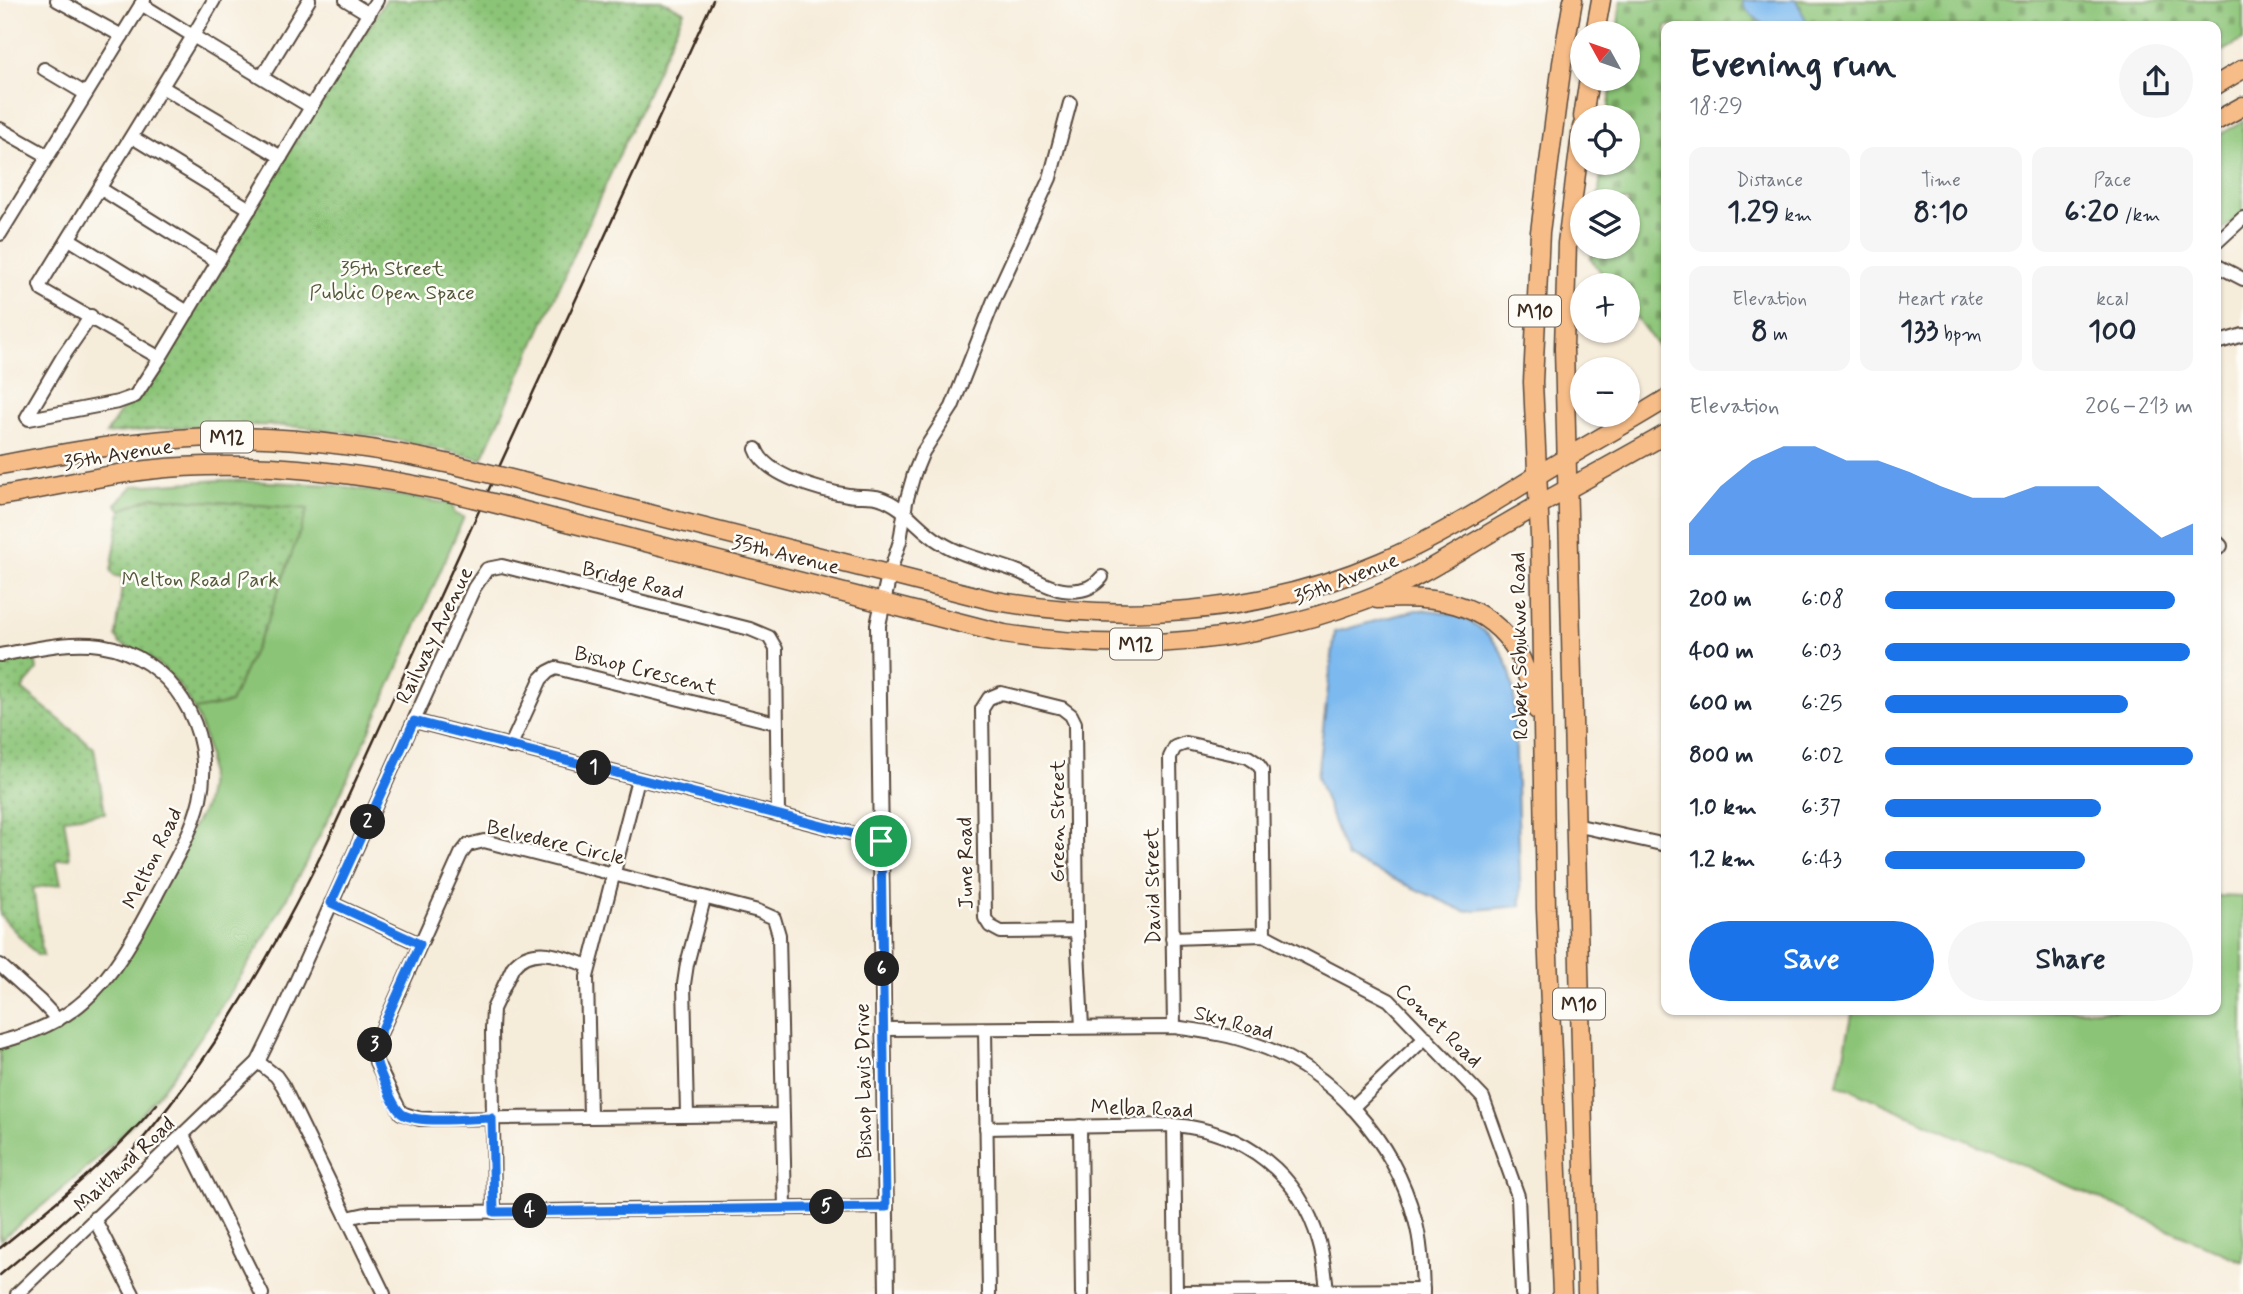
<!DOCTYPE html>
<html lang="en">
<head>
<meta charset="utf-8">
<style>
  :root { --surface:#fff; --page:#f6f6f7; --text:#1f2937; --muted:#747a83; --accent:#1a73e8 }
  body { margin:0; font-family:Mynerve,sans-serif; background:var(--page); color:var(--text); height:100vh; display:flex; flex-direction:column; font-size:26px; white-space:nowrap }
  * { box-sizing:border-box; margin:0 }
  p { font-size:23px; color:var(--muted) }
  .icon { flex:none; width:38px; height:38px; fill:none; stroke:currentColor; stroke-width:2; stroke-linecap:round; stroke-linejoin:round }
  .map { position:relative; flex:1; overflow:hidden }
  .details { position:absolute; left:1661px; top:21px; width:560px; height:994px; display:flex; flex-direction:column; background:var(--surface); border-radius:14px; box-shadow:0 2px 5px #0004 }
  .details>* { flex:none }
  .needle { width:46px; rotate:310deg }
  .buttons { position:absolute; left:1570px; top:21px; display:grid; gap:14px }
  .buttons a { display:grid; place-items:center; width:70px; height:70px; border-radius:50%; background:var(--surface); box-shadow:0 2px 5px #0004; font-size:35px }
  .pin { position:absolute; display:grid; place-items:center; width:60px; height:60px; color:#fff; margin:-30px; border:4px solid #fff; border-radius:50%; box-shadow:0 2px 7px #0007 }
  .km { position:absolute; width:35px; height:35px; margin:-18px; border-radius:50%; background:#222; color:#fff; font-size:19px; line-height:35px; text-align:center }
  .round { display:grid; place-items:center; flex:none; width:74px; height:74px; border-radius:37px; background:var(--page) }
  .head { display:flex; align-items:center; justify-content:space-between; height:119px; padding:0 28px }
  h1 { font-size:38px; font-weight:800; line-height:52px }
  .metrics { display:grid; grid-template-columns:repeat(3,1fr); gap:10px; height:119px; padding:7px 28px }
  .metrics div { display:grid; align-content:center; border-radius:14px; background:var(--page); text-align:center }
  .metrics b { font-size:30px; font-weight:800 }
  .metrics small { font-size:19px; font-weight:400 }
  .metrics p { font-size:19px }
  .chart { height:196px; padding:14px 28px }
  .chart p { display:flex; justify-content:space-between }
  .chart svg { width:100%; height:126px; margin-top:7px; fill:var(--accent); opacity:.7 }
  .cta { display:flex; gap:14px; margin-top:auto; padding:14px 28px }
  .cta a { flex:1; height:80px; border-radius:42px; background:var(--accent); color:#fff; font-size:28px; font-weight:800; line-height:80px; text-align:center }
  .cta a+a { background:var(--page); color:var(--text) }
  ul { padding:0 28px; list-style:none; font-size:23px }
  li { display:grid; grid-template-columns:112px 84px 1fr; align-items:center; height:52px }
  li i { height:18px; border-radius:9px; background:var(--accent) }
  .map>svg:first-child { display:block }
  .grass { fill:#8bc477; stroke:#63774a; stroke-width:2 }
  .cemetery { fill:url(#cemetery-stones); stroke:#63774a; stroke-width:2 }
  .park { fill:url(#park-dots); stroke:#63774a; stroke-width:2 }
  .water { fill:#7cb9ef; stroke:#5c7286; stroke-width:2 }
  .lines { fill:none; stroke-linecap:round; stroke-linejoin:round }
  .minor-casing { stroke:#57473a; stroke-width:16 }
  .tertiary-casing { stroke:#57473a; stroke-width:18 }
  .primary-casing { stroke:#57473a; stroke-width:21 }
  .minor { stroke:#fff; stroke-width:12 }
  .tertiary { stroke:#fff; stroke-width:14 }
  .primary { stroke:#f7bd88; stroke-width:18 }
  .rail { stroke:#3b2a1e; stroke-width:2.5 }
  .primary-bridge-casing { stroke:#57473a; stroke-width:21; stroke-linecap:butt }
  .primary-bridge { stroke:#f7bd88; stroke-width:18 }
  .route-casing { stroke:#fff; stroke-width:14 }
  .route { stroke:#1a73e8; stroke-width:9 }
  .labels { text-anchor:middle; stroke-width:5; stroke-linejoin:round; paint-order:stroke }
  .shield { fill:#fdfcf7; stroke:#75695f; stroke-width:2 }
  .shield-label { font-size:19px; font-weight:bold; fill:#3b2a1e }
  .park-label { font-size:21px; fill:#535839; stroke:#fdfcf7 }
  .street-label { font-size:21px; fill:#3b2a1e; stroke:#fdfcf7 }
</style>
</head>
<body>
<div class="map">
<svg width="2243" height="1294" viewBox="0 0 2243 1294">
  <defs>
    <pattern id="cemetery-stones" width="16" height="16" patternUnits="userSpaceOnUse" patternTransform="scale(1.75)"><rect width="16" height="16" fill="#8bc477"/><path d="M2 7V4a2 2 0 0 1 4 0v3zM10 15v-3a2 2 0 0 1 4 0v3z" fill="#739f61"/></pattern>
    <pattern id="park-dots" width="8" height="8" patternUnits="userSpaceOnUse" patternTransform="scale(1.75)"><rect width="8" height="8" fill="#8bc477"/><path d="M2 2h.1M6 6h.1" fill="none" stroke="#739f61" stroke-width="1.8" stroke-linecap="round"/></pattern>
  </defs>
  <rect width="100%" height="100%" fill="#fdfcf7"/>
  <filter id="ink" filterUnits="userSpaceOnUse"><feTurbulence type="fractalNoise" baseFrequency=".0143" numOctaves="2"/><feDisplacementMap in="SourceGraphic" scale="14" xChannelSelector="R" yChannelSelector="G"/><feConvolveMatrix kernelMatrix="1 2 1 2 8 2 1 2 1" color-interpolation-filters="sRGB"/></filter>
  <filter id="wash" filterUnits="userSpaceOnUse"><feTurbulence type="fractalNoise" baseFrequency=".00686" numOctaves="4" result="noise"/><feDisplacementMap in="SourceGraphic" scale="28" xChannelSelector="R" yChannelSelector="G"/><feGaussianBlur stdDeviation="1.57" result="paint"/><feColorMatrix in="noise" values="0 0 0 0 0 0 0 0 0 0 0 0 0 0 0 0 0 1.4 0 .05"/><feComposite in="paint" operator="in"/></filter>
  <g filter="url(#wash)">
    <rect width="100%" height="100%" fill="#f6ecda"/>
    <!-- grass -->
    <g class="grass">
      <path d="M2243 121V213L2216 235V137Z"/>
      <path d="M222 480 334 485 452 504 455 514 464 517C391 682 324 851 224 1002 200 1039 175 1076 146 1109 102 1158 51 1199 0 1240V1048L35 1037 89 1003 204 808C213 774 210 742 194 710L230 703 267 622 307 509 153 497 121 510 116 504 133 486Z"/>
      <path d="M2216 896 2243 897V1262L1838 1084 1853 1010H2216Z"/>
    </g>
    <!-- cemetery -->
    <path class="cemetery" d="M1621 0H2243V40L2216 55V26H1666V357L1628 307V285H1611L1591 259 1593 247H1628V201H1598L1602 163H1628V117H1608L1612 79H1628V33H1617Z"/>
    <!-- park -->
    <g class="park">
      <path d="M386 0H661L684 11 482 459C402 439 322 424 239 425 195 425 151 429 106 434Z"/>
      <path d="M153 497 308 509 267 622 230 703 194 710C179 678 154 656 120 644L116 636 123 577 114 576 111 571 121 510Z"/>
      <path d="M31 655 35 658 37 670 22 689 94 748 105 813 64 818 70 858 56 860 61 884 33 888 43 956 37 955 0 915V661Z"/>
    </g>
    <!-- water -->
    <g class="water">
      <path d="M1743 0H1796L1809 26H1764L1743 6Z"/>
      <path d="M1416 610C1472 609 1510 640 1514 696L1521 906 1464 911 1347 858 1317 777 1335 632Z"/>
    </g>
  </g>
  <g filter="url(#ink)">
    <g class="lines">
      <defs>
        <g id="minor">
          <path d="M57 0 122 36"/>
          <path d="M214 0 193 36 311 107 377 0"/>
          <path d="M346 0 369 14"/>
          <path d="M141 4 193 36 40 285 42 290 160 358 311 107"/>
          <path d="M44 69 86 94"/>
          <path d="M262 77 309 0"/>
          <path d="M162 87 281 157"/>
          <path d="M0 129 48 156"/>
          <path d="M132 137 250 209"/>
          <path d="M101 189 218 262"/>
          <path d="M0 234 144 0"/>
          <path d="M69 239 188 312"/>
          <path d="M2216 243 2243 218"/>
          <path d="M2216 265 2243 279"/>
          <path d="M91 316 62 358 27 417 29 419 118 402 135 396 160 358"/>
          <path d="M2216 343 2243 335"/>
          <path d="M756 449C765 476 823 491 848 495 859 497 870 495 880 498 905 506 918 529 940 542 963 557 994 562 1019 572 1034 578 1047 588 1063 590 1078 592 1092 590 1102 577"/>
          <path d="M2216 541 2221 546 2216 550"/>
          <path d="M889 575 900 541 906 502 914 474 923 452 952 407 994 300 1050 178 1070 103"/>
          <path d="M0 655C32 650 67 640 100 645 172 656 216 730 200 799 192 834 172 865 156 896 137 932 116 973 85 1000 61 1022 31 1034 0 1042"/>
          <path d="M414 721 881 841"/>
          <path d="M510 747 541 679 548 672 556 668 776 723"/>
          <path d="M1575 825 1666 845"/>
          <path d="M331 903 420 944"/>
          <path d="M1077 931 1001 932 990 926 985 918 982 709 989 698 1001 693 1062 708 1071 715 1075 723 1077 931 1082 1027"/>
          <path d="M1172 938 1264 935 1389 1000 1483 1098 1518 1196 1522 1294"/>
          <path d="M0 965 41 1002 58 1020"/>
          <path d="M1174 1027 1170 757 1175 747 1186 743 1248 757 1257 763 1262 770 1264 935"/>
          <path d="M883 1029 1174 1027C1200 1031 1227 1034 1252 1043 1332 1069 1394 1140 1415 1220 1422 1244 1422 1269 1423 1294"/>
          <path d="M985 1029 989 1294"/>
          <path d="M258 1062 276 1076 283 1086 384 1294"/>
          <path d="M1352 1108 1426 1037"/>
          <path d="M687 1115 684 984 687 964 704 899"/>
          <path d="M781 1115 420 1119 401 1113 376 1062V1043L461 854 468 845 484 841 758 911 774 918 779 935 785 1208"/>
          <path d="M590 1116 587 977 638 779"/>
          <path d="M1174 1125 1176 1294"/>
          <path d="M1080 1126 1082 1294"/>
          <path d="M986 1128 1174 1125C1244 1131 1300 1174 1319 1242 1324 1258 1325 1274 1327 1290"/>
          <path d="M183 1135 262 1294"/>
          <path d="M494 1212 492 1029 493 1009 513 967C533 942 565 958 589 966"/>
          <path d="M94 1218 133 1294"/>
          <path d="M347 1218 370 1213 886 1207"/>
          <path d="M1176 1292 1423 1290"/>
          <path d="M17 1294 258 1062 280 1017 474 588 487 569 502 566 750 629 769 637 776 649 778 815"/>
        </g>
        <path id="tertiary" d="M887 1294 878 625 889 575"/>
        <g id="primary">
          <path d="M1595 33 1601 0"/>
          <path d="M2216 85 2243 69"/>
          <path d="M1583 117 1589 79"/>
          <path d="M2216 121 2243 106"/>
          <path d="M1582 127 1567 243 1564 348 1587 1294"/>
          <path d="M0 465C75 451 151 437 227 437 305 437 379 448 455 465"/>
          <path d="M535 485 991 600C1121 624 1259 615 1381 562 1436 539 1488 506 1538 475 1580 449 1624 425 1666 399"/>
          <path d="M0 496C49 488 98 476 147 470 249 459 349 471 449 492"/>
          <path d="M505 506 1004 634C1125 653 1248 644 1364 600 1415 581 1462 549 1509 522 1561 492 1614 464 1666 434"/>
          <path d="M1377 599C1432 596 1486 599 1518 653 1528 670 1531 692 1537 710"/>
          <path d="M1562 1294 1546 909 1540 537 1533 382 1540 232 1562 63 1573 0"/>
        </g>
      </defs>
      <!-- minor casing -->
      <use href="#minor" class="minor-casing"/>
      <!-- tertiary casing -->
      <use href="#tertiary" class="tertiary-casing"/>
      <!-- primary casing -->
      <use href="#primary" class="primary-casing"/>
      <!-- minor -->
      <use href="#minor" class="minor"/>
      <!-- tertiary -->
      <use href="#tertiary" class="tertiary"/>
      <!-- primary -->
      <use href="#primary" class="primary"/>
      <!-- rail -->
      <g class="rail">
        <path d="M0 1248C55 1204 111 1158 157 1104"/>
        <path d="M0 1275C37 1244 74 1214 107 1179 198 1083 267 965 325 847L713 0"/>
      </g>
      <defs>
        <g id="primary-bridge">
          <path d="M455 465 535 485"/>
          <path d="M449 492 505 506"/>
        </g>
      </defs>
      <!-- primary-bridge casing -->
      <use href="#primary-bridge" class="primary-bridge-casing"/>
      <!-- primary-bridge -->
      <use href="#primary-bridge" class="primary-bridge"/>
    </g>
  </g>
  <g class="lines" filter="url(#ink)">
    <defs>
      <path id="route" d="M414 721 881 841 886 1207 494 1212 492 1118C473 1118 415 1125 401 1113 392 1104 388 1090 383 1079 377 1065 372 1054 378 1038L420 944 331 903Z"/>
    </defs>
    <!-- route casing -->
    <use href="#route" class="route-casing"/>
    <!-- route -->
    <use href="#route" class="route"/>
  </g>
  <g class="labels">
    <!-- shield labels -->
    <g class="shield">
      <rect x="1509" y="295.5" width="52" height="31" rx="5"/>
      <rect x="201" y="421.5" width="52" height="31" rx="5"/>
      <rect x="1110" y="628.5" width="52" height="31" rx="5"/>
      <rect x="1553" y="988.5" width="52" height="31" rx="5"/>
    </g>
    <g class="shield-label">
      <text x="1535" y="318">M10</text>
      <text x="227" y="444">M12</text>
      <text x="1136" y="651">M12</text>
      <text x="1579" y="1011">M10</text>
    </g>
    <!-- park labels -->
    <g class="park-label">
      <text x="392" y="275">35th Street<tspan x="392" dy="24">Public Open Space</tspan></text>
      <text x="200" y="586">Melton Road Park</text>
    </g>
    <!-- street labels -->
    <g class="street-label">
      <text transform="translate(118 454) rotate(-9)" y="7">35th Avenue</text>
      <text transform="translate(786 554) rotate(14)" y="7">35th Avenue</text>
      <text transform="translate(1346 578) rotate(-21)" y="7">35th Avenue</text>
      <text transform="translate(633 580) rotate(14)" y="7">Bridge Road</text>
      <text transform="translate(434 635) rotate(-64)" y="7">Railway Avenue</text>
      <text transform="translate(1519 646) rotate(-91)" y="7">Robert Sobukwe Road</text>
      <text transform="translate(646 670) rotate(14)" y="7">Bishop Crescent</text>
      <text transform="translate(1057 821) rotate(-90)" y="7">Green Street</text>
      <text transform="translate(556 842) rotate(13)" y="7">Belvedere Circle</text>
      <text transform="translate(152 858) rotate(-64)" y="7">Melton Road</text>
      <text transform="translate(965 863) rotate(-91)" y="7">June Road</text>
      <text transform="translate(1152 886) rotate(-91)" y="7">David Street</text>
      <text transform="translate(1234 1022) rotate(15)" y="7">Sky Road</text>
      <text transform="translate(1439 1025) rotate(44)" y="7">Comet Road</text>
      <text transform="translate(863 1081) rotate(-91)" y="7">Bishop Lavis Drive</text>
      <text transform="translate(1142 1108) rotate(2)" y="7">Melba Road</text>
      <text transform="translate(124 1164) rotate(-43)" y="7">Maitland Road</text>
    </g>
  </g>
</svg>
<div class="buttons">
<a><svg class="needle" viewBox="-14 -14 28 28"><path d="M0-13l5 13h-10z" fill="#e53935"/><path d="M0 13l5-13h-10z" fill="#747a83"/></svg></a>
<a><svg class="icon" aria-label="locate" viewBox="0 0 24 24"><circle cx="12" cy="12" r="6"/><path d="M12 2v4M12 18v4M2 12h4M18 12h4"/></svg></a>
<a><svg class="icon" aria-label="layers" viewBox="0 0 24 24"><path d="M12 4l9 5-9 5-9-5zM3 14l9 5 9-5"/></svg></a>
<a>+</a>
<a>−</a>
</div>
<div class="pin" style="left:881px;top:841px;background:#1e9e55"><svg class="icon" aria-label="arrive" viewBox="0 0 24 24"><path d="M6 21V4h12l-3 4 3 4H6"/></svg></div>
<b class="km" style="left:594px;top:768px">1</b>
<b class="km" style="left:368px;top:822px">2</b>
<b class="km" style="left:375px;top:1045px">3</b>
<b class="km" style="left:530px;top:1211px">4</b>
<b class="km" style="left:827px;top:1207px">5</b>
<b class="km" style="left:882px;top:969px">6</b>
<section class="details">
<div class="head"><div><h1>Evening run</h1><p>18:29</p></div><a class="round"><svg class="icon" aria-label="share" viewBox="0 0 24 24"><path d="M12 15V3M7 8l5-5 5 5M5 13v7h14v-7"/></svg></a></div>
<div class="metrics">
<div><p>Distance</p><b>1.29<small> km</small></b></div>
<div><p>Time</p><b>8:10</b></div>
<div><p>Pace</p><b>6:20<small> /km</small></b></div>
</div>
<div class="metrics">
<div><p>Elevation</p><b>8<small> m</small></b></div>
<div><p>Heart rate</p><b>133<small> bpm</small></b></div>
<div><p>kcal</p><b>100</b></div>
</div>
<div class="chart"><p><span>Elevation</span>206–213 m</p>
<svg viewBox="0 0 160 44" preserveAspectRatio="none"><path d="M0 44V33L10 20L20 11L30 6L40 6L50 11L60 11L70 15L80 20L90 24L100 24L110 20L120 20L130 20L140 29L150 38L160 33V44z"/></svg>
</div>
<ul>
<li><b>200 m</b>6:08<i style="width:94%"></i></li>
<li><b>400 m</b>6:03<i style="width:99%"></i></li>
<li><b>600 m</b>6:25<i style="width:79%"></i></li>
<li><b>800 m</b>6:02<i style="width:100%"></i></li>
<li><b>1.0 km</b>6:37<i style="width:70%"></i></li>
<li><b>1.2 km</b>6:43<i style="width:65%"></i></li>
</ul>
<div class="cta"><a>Save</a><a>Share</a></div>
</section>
</div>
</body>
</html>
